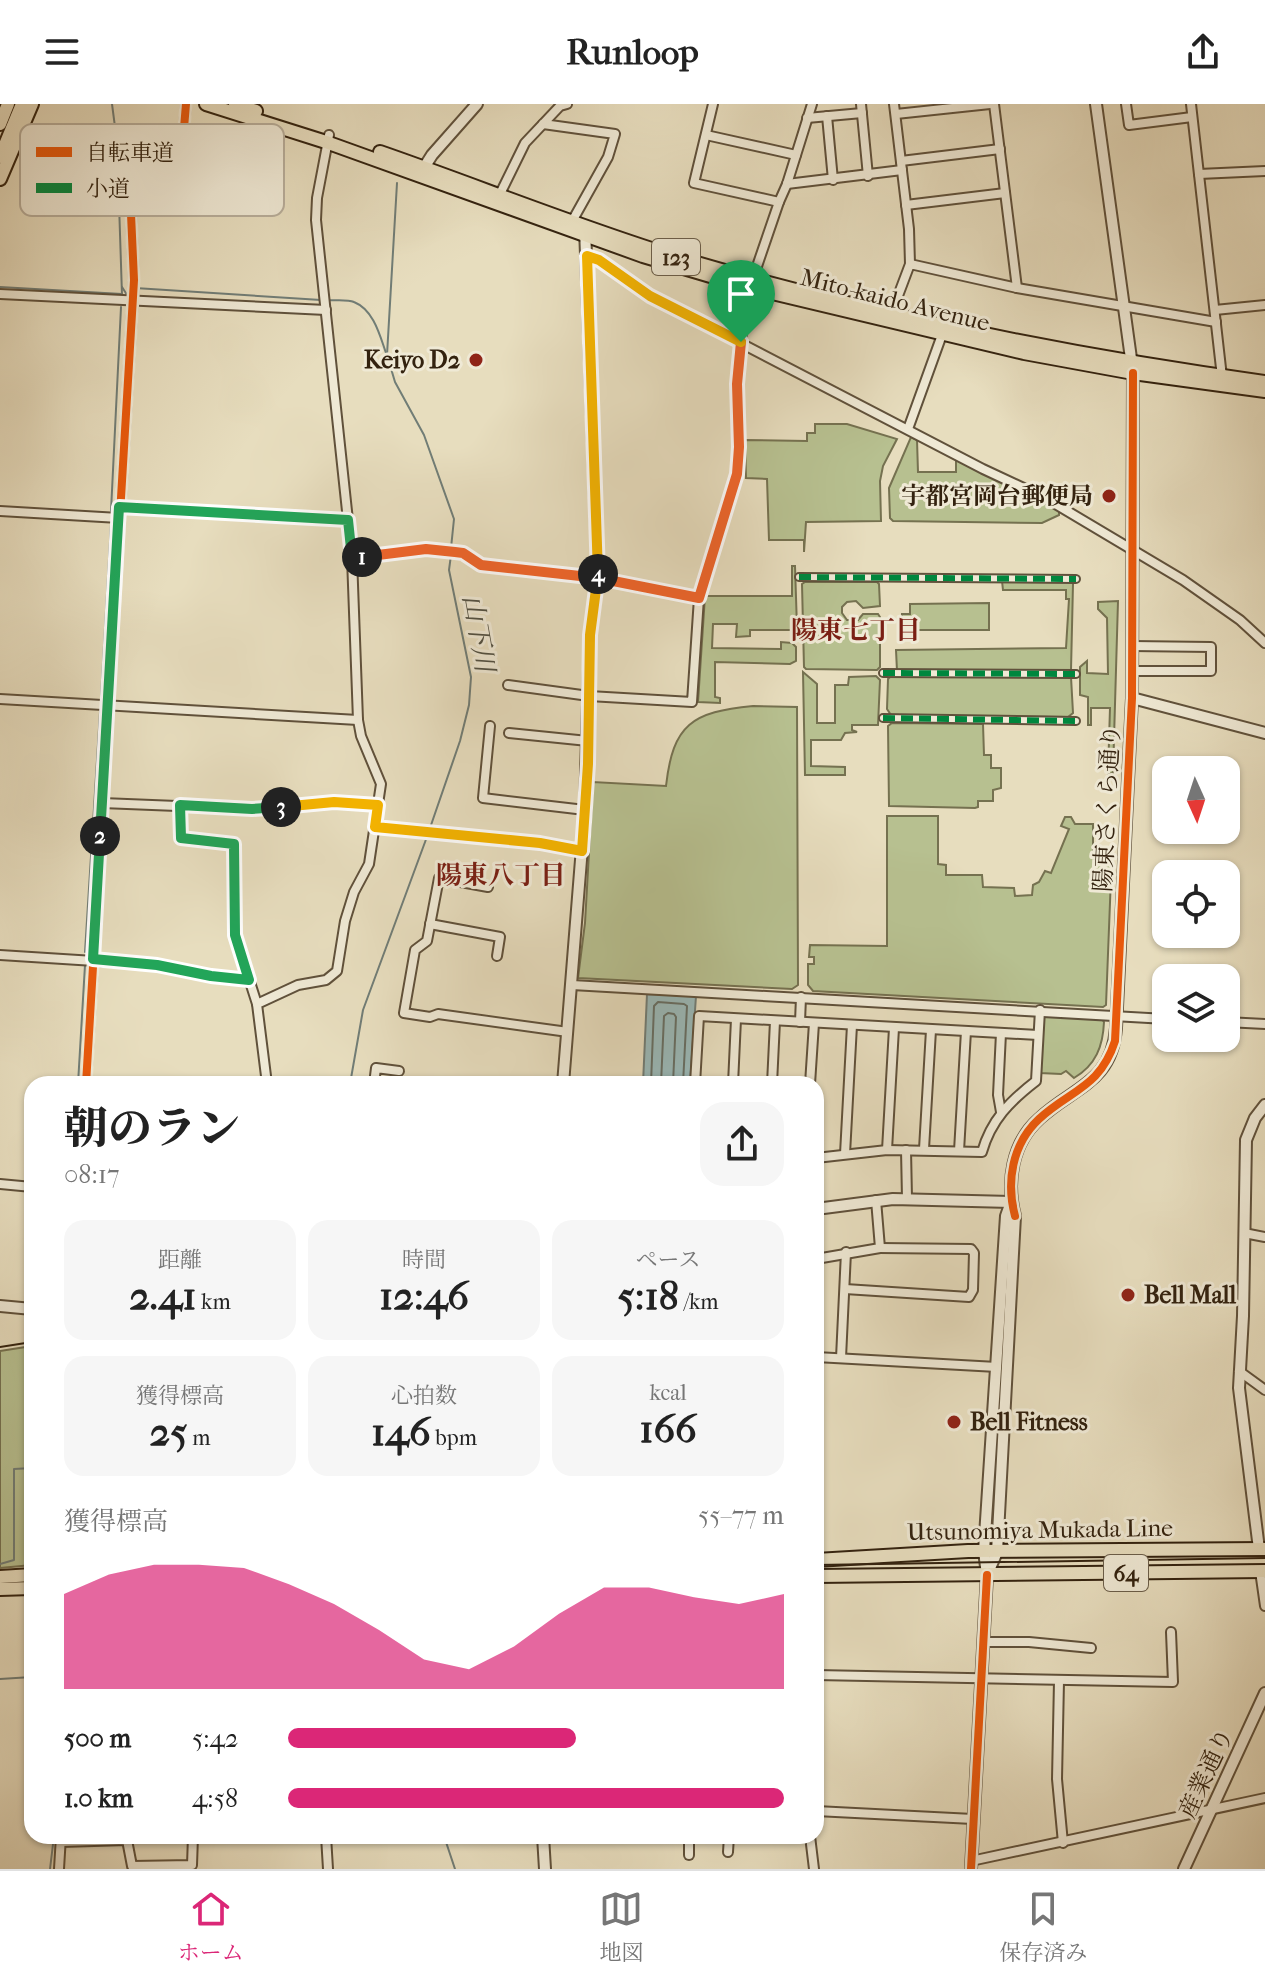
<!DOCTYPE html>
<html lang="ja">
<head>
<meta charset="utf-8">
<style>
  :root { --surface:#fff; --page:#f6f6f6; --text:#222; --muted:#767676; --line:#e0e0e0; --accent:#db2777 }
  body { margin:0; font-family:"IM FELL French Canon","Noto Serif JP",serif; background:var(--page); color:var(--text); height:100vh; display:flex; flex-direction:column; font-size:30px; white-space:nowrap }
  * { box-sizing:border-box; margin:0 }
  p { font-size:26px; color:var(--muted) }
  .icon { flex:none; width:44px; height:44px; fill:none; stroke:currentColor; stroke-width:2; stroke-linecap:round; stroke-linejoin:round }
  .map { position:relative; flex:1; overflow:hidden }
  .drawer { position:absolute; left:24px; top:972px; width:800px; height:768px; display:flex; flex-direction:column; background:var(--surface); border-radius:24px; box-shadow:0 2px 6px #0004 }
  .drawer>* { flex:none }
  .needle { width:52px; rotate:177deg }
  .tools { position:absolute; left:1152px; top:652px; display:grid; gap:16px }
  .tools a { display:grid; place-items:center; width:88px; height:88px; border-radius:16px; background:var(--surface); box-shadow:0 2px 6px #0004; font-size:40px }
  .pin { position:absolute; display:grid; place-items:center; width:68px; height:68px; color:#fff; margin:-82px -34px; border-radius:50% 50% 50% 0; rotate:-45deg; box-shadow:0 0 8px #0007 }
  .pin .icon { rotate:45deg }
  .km { position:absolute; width:40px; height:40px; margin:-20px; border-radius:50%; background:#222; color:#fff; font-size:22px; line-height:40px; text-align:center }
  .round { display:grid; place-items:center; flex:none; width:84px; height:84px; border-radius:24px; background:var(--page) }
  .head { display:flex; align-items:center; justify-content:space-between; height:136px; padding:0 40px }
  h1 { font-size:44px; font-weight:800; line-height:60px }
  .stats { display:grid; grid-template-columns:repeat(3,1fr); gap:12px; height:136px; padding:8px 40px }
  .stats div { display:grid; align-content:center; border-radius:20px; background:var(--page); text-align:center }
  .stats b { font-size:40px; font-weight:800 }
  .stats small { font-size:22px; font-weight:400 }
  .stats p { font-size:22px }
  .chart { height:224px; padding:16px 40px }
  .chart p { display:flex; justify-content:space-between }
  .chart svg { width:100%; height:144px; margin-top:8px; fill:var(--accent); opacity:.7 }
  ul { padding:0 40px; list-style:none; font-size:26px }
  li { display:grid; grid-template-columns:128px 96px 1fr; align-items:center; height:60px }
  li i { height:20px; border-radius:10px; background:var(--accent) }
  header { display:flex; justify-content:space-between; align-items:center; height:104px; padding:0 40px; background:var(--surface); font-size:36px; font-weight:800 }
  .tab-bar { display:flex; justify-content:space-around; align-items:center; height:112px; border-top:2px solid var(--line); background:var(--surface); font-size:22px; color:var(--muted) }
  .tab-bar a { display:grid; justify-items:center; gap:4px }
  .tab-bar .active { color:var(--accent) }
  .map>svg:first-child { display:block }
  .green { fill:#b7c090; stroke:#757150; stroke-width:2 }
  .water { fill:#9ababa; stroke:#717d76; stroke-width:2 }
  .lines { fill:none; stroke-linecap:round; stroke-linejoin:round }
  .shore { stroke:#666e64; stroke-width:2 }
  .stream { stroke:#717d76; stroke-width:2 }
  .pedestrian-casing { stroke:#60513b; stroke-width:10 }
  .minor-casing { stroke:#60513b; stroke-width:12 }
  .tertiary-casing { stroke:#60513b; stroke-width:14 }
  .primary-casing { stroke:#33220f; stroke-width:16 }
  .trunk-casing { stroke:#33220f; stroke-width:16 }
  .pedestrian { stroke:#efe9d5; stroke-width:6 }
  .minor { stroke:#efe9d5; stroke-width:8 }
  .tertiary { stroke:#efe9d5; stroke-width:10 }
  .primary { stroke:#e7ddbe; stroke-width:12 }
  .trunk { stroke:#e7ddbe; stroke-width:12 }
  .tram { stroke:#33220f; stroke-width:2 }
  .quiet { stroke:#00873e; stroke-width:6; stroke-dasharray:12 6; stroke-linecap:butt }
  .cycleway-casing { stroke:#efe9d5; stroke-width:13 }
  .cycleway { stroke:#e8590c; stroke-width:8 }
  .split-1-casing { stroke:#fff; stroke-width:16 }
  .split-2-casing { stroke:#fff; stroke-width:16 }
  .split-3-casing { stroke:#fff; stroke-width:16 }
  .split-4-casing { stroke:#fff; stroke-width:16 }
  .split-5-casing { stroke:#fff; stroke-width:16 }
  .split-1 { stroke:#f0652b; stroke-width:10 }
  .split-2 { stroke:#22a559; stroke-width:10 }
  .split-3 { stroke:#22a559; stroke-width:10 }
  .split-4 { stroke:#f5b400; stroke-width:10 }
  .split-5 { stroke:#f5b400; stroke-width:10 }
  .poi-dot { fill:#8f2418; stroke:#efe9d5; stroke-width:3 }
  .labels { text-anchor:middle; stroke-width:6; stroke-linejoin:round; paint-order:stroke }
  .shield { fill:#efe9d5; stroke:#6b5e4a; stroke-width:2 }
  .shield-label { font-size:22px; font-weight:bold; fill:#33220f }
  .street-label { font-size:24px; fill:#33220f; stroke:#efe9d5 }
  .poi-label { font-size:24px; font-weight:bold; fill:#33220f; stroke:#efe9d5; text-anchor:end }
  .neighbourhood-label { font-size:26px; font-weight:bold; fill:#7a1f14; stroke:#efe9d5 }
  .water-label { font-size:26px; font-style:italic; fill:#525042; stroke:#efe9d5 }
  .key { fill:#efe9d5; stroke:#b7ad9a; stroke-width:2 }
  .key-label { font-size:22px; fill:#33220f }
</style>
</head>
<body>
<header><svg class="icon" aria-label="menu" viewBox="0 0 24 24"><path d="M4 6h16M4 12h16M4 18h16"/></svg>Runloop<svg class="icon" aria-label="share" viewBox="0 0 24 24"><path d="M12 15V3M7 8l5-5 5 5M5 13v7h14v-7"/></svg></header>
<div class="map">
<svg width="1265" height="1765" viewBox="0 0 1265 1765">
  <rect width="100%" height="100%" fill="#e7ddbe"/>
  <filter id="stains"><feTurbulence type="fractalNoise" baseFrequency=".0025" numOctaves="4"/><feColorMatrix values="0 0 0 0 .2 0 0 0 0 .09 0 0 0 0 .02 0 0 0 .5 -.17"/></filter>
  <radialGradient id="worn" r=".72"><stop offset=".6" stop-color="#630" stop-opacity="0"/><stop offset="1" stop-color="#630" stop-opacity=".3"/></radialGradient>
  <!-- green -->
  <g class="green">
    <path d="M815 320H847L897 335 883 362 880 377 881 417 806 418 804 448V436H769L767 375 746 374 745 336 807 337V329H815Z"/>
    <path d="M911 333 917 336 918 368H956V353L1059 405V411L1042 419 893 417 890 414 889 384Z"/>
    <path d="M792 462H795L797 524 792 526H750V532L736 533 737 520H713L712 544 781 545V538L792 539 796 543V557L790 560 715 558V593L720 594V599L698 598 705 492H792Z"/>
    <path d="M1002 477H1071L1073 480 1071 566 897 567 896 546 1066 544 1069 495H1066V486H1003Z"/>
    <path d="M805 478H877L879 480 880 502 863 504 856 497 847 498 842 503V509L847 516H858L863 510H878L880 513V563L877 566 806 565 804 563 802 480Z"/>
    <path d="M1118 497 1113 669 1108 670 1110 604H1091V621H1088V593L1080 591V563L1087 557V569L1108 570 1107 514 1098 505V498Z"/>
    <path d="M989 499V526H902V510H910V500Z"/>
    <path d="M803 568 817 580V619H835V581H848L849 573 876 572 880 576 878 621H852V626L857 628 845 629 841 636H811V662L845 663V671H805Z"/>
    <path d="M891 572 1071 573 1073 609 1068 613 891 611 887 605 888 575Z"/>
    <path d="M753 602 797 603 798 881 792 885 578 874 585 819 593 678 666 682C673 620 692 608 753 602Z"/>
    <path d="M892 619 983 620 984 651H991V664H1001V684L993 686V697H978V703L975 704 889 702 888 622Z"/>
    <path d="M887 712H938V760L946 761V771H982L983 783 1014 784 1015 792 1032 791 1033 781 1039 778 1045 767 1051 769 1069 725 1061 722 1065 713H1071L1075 720H1093V747H1112L1106 901 1103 903 813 887 808 881V860H814V853H809L810 841 887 842Z"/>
    <path d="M1046 912 1101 914 1104 918C1103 942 1096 961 1074 974L1066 967 1061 970 1040 969 1043 914Z"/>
    <path d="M32 1242V1461L0 1464V1247Z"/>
  </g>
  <!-- water -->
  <path class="water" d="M647 890 696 892 690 980H643Z"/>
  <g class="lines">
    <!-- shore -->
    <g class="shore">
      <path d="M651 980 654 902 658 898 684 900 687 902 683 980"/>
      <path d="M661 980 664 912 668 909 674 910 676 913 673 980"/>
    </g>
    <!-- stream -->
    <g class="stream">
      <path d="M112 0 117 38 122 191"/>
      <path d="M397 79 387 251 395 278 424 331 454 415 451 444"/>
      <path d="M0 183 122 190"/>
      <path d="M122 183 129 194"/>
      <path d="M135 184 321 196"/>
      <path d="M327 196C335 197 347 195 354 198 374 206 380 232 386 249"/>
      <path d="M111 407 121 203"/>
      <path d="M101 593 111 420"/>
      <path d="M430 724 460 637 469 601 471 573 449 466 451 451"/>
      <path d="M85 848 100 608"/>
      <path d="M78 980 85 861"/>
      <path d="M350 980 363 906 428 730"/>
      <path d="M0 1460 14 1456V1365L32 1364"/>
      <path d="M0 1575 32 1573"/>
      <path d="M444 1732 455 1765"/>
      <path d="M50 1765 54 1732"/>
    </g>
    <defs>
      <g id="pedestrian">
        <path d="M799 473 1076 475"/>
        <path d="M883 569 1076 570"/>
        <path d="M883 614 1076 617"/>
      </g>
      <g id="minor">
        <path d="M861 0 868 72"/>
        <path d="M894 0 909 125 910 160"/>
        <path d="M994 0 1017 184"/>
        <path d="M1126 0 1129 21 1192 13"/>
        <path d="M1191 0 1222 273"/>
        <path d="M896 10 990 0"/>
        <path d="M827 12 833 76"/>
        <path d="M807 14 862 9"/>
        <path d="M543 20 615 30 608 53 570 121"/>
        <path d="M706 31 796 51"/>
        <path d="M901 57 1000 45"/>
        <path d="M1199 70 1265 67"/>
        <path d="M787 80 902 66"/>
        <path d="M498 94 525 39 560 2 567 0"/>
        <path d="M779 98 787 80 812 0"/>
        <path d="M906 101 1005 89"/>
        <path d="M587 152 599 156 650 192 983 365 1047 395 1183 476 1240 516 1265 539"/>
        <path d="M0 190 326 206"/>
        <path d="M1215 206 1265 201"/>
        <path d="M890 213 910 160 1017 184 1216 218"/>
        <path d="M908 325 943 228"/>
        <path d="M119 403 348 416"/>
        <path d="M0 407 119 414"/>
        <path d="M352 454 426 445 455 448 463 449 481 461 598 474 699 494"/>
        <path d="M1132 567H1211V543L1132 542"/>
        <path d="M508 581 589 592 692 598 699 494 737 370 739 343 737 280 742 227 753 174 779 98 694 79 713 0"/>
        <path d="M0 595 358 616"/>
        <path d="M490 622 483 694 585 706"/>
        <path d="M509 629 588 637"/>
        <path d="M102 699 252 705 334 698 378 701"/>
        <path d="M180 701 181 734 234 740 235 831 257 900"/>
        <path d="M375 723 540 739 582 747"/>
        <path d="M488 783 439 774 427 837 415 846 404 909 430 913 438 910 568 928"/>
        <path d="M430 820 500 833 497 852"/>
        <path d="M0 851 157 861 211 872 249 876"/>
        <path d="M572 881 1166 915"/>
        <path d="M800 918 801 893"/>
        <path d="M1226 918 1265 920"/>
        <path d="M86 980 134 176 130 88 132 85 173 81 182 48 186 0"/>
        <path d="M267 980 257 900 298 881 326 876 337 867 345 817 354 788 369 760 381 680 361 632 358 616 352 454 316 116 317 94 329 31"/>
        <path d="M374 980 376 964 399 967"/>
        <path d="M695 980 699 912 1038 931"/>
        <path d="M733 980 736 915"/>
        <path d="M772 980 775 917"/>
        <path d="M810 980 814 919"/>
        <path d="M1001 1008 998 991 1001 929"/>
        <path d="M924 1045 931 926"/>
        <path d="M887 1046 894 924"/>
        <path d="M906 1046 907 1094"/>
        <path d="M959 1047 966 927"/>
        <path d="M845 1050 852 921"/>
        <path d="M816 1054 887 1046 982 1048C991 1016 1010 997 1036 977L1040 906"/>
        <path d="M0 1080 32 1083"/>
        <path d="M1244 1129 1265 1133"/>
        <path d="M816 1155 880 1144 876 1096"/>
        <path d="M845 1185 969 1193 973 1186 974 1149 971 1145 880 1144"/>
        <path d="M816 1253 997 1263"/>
        <path d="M841 1254 846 1148"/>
        <path d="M1239 1267 1265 1286"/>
        <path d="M1260 1467 1265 1502"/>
        <path d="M983 1538H1029L1091 1544"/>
        <path d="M816 1571 1173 1578 1171 1528"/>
        <path d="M1059 1577 1057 1675 1063 1739"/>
        <path d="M816 1707 973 1715"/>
        <path d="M326 1732 328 1765"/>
        <path d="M810 1732 814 1765"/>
        <path d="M61 1738 127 1736 132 1762 192 1761 193 1732"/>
        <path d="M728 1748 729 1732"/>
        <path d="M689 1751V1732"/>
        <path d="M971 1757 1265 1694"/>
        <path d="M59 1765 61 1732"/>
      </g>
      <g id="tertiary">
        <path d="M420 70 432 51 477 0"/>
        <path d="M1132 594 1265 629"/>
        <path d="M563 980 585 706 590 531 598 474 585 124"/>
        <path d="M816 1105 893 1095 1011 1098"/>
        <path d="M0 1202 32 1205"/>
        <path d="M1259 1445 1239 1284 1243 1212 1246 1036 1255 1014 1265 1001"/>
        <path d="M987 1471 997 1448 1015 1112C1006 1078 1012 1039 1039 1015 1073 983 1112 979 1116 924L1132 594 1133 269 1096 0"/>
        <path d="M543 1732 545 1765"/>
        <path d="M971 1765 987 1471 984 1447 1006 1112 1011 1098"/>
        <path d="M1184 1765 1265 1589"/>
      </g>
      <g id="primary">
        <path d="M816 1456 968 1447 1265 1445"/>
        <path d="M816 1472 1265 1467"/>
        <path d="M0 1473 32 1471"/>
        <path d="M0 1485 32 1484"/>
      </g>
      <g id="trunk">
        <path d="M206 0 326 38 643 152 751 184 1024 249 1133 269 1265 287"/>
        <path d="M235 0 256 7"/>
        <path d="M0 20 8 0"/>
        <path d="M380 48C481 83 581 124 683 155 873 211 1069 251 1265 278"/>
        <path d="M0 53 22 0"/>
        <path d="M0 75 32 0"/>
      </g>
    </defs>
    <!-- pedestrian casing -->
    <use href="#pedestrian" class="pedestrian-casing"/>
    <!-- minor casing -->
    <use href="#minor" class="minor-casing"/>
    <!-- tertiary casing -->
    <use href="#tertiary" class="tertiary-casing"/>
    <!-- primary casing -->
    <use href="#primary" class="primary-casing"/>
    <!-- trunk casing -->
    <use href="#trunk" class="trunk-casing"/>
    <!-- pedestrian -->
    <use href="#pedestrian" class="pedestrian"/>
    <!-- minor -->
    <use href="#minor" class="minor"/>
    <!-- tertiary -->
    <use href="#tertiary" class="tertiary"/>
    <!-- primary -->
    <use href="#primary" class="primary"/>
    <!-- trunk -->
    <use href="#trunk" class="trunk"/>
    <!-- tram -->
    <g class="tram">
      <path d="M0 1243 32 1238"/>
      <path d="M816 1461 1265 1454"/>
    </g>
    <!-- quiet -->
    <g class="quiet">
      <path d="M799 473 1076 475"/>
      <path d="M883 569 1076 570"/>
      <path d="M883 614 1076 617"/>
    </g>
    <defs>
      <g id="cycleway">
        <path d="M86 980 134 176 130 88 132 85 173 81 182 48 186 0"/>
        <path d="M1015 1112C1006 1078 1012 1040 1039 1015 1070 986 1100 984 1115 937L1132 594 1133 269"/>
        <path d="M971 1765 987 1471"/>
      </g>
    </defs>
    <!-- cycleway casing -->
    <use href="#cycleway" class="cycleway-casing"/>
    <!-- cycleway -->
    <use href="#cycleway" class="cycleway"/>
  </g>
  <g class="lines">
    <defs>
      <path id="split-1" d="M362 453 426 445 455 448 463 449 481 461 598 474 699 494 737 370 739 343 737 280 741 238"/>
      <path id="split-2" d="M100 732 119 403 348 416 352 454 362 453"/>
      <path id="split-3" d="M100 732 93 855 157 861 211 872 249 876 235 831 234 740 181 734 180 701 252 705 281 703"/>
      <path id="split-4" d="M281 703 334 698 378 701 375 723 540 739 582 747 588 660 590 531 598 470"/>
      <path id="split-5" d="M598 470 587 152 599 156 650 192 741 238"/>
    </defs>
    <!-- split-1 casing -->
    <use href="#split-1" class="split-1-casing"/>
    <!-- split-2 casing -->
    <use href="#split-2" class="split-2-casing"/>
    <!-- split-3 casing -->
    <use href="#split-3" class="split-3-casing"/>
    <!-- split-4 casing -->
    <use href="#split-4" class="split-4-casing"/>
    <!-- split-5 casing -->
    <use href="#split-5" class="split-5-casing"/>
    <!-- split-1 -->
    <use href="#split-1" class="split-1"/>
    <!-- split-2 -->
    <use href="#split-2" class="split-2"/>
    <!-- split-3 -->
    <use href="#split-3" class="split-3"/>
    <!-- split-4 -->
    <use href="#split-4" class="split-4"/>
    <!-- split-5 -->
    <use href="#split-5" class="split-5"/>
  </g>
  <!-- markers -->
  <g class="poi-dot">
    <circle cx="476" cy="256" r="8"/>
    <circle cx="1109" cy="392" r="8"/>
    <circle cx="1128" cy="1191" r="8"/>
    <circle cx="954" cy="1318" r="8"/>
  </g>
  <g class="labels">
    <!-- shield labels -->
    <g class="shield">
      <rect x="652" y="135" width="48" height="36" rx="6"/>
      <rect x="1104" y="1451" width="44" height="36" rx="6"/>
    </g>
    <g class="shield-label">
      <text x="676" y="161">123</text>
      <text x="1126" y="1477">64</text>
    </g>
    <!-- street labels -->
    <g class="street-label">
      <text transform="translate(895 196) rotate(14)" y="8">Mito-kaido Avenue</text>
      <text transform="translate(1107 704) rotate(-87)" y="8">陽東さくら通り</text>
      <text transform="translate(1040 1426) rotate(-1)" y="8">Utsunomiya Mukada Line</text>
      <text transform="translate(1206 1669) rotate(-65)" y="8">産業通り</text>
    </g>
    <!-- poi labels -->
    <g class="poi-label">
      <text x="460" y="264">Keiyo D2</text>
      <text x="1093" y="400">宇都宮岡台郵便局</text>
      <text x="1144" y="1199" text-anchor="start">Bell Mall</text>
      <text x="970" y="1326" text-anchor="start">Bell Fitness</text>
    </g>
    <!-- neighbourhood labels -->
    <g class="neighbourhood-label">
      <text x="856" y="535">陽東七丁目</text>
      <text x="501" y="780">陽東八丁目</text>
    </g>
    <!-- water labels -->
    <g class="water-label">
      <text transform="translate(479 529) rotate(80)" y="9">山下川</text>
    </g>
  </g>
  <!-- legend -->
  <rect x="20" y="20" width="264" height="92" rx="12" class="key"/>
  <rect x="36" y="43" width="36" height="10" fill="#e8590c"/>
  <rect x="36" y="79" width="36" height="10" fill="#00873e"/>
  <g class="key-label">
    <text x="86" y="56">自転車道</text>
    <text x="86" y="92">小道</text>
  </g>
  <rect width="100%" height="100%" filter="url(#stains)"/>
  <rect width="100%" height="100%" fill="url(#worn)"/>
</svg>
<div class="tools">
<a><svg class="needle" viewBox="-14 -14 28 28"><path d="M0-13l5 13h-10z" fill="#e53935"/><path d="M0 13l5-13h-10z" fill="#767676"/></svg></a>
<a><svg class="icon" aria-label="locate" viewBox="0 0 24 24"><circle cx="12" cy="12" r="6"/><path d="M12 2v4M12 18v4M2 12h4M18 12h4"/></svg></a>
<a><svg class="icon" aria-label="layers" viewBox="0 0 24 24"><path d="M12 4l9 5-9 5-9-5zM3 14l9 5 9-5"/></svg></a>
</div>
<div class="pin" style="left:741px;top:238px;background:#1e9e55"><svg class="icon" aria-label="arrive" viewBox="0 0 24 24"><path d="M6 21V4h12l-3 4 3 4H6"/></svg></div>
<b class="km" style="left:362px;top:453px">1</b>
<b class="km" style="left:100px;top:732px">2</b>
<b class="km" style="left:281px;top:703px">3</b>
<b class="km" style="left:598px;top:470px">4</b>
<section class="drawer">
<div class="head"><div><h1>朝のラン</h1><p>08:17</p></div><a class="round"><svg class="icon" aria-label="share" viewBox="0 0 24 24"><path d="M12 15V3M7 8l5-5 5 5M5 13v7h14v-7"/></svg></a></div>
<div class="stats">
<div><p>距離</p><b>2.41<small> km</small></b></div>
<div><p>時間</p><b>12:46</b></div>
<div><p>ペース</p><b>5:18<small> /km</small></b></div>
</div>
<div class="stats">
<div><p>獲得標高</p><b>25<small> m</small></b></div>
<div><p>心拍数</p><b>146<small> bpm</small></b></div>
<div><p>kcal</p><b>166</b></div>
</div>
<div class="chart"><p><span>獲得標高</span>55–77 m</p>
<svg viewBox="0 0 160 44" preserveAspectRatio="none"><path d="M0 44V15L10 9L20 6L30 6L40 7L50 12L60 18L70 26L80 35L90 38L100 31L110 21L120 13L130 13L140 16L150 18L160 15V44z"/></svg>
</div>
<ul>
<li><b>500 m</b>5:42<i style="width:58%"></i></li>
<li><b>1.0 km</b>4:58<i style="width:100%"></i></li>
</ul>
</section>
</div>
<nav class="tab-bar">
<a class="active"><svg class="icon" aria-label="home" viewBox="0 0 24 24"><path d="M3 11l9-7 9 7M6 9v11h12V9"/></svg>ホーム</a>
<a><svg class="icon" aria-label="map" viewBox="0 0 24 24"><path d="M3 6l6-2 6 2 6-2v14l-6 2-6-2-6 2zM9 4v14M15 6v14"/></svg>地図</a>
<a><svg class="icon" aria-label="saved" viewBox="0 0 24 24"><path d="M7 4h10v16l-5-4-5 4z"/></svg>保存済み</a>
</nav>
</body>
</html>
